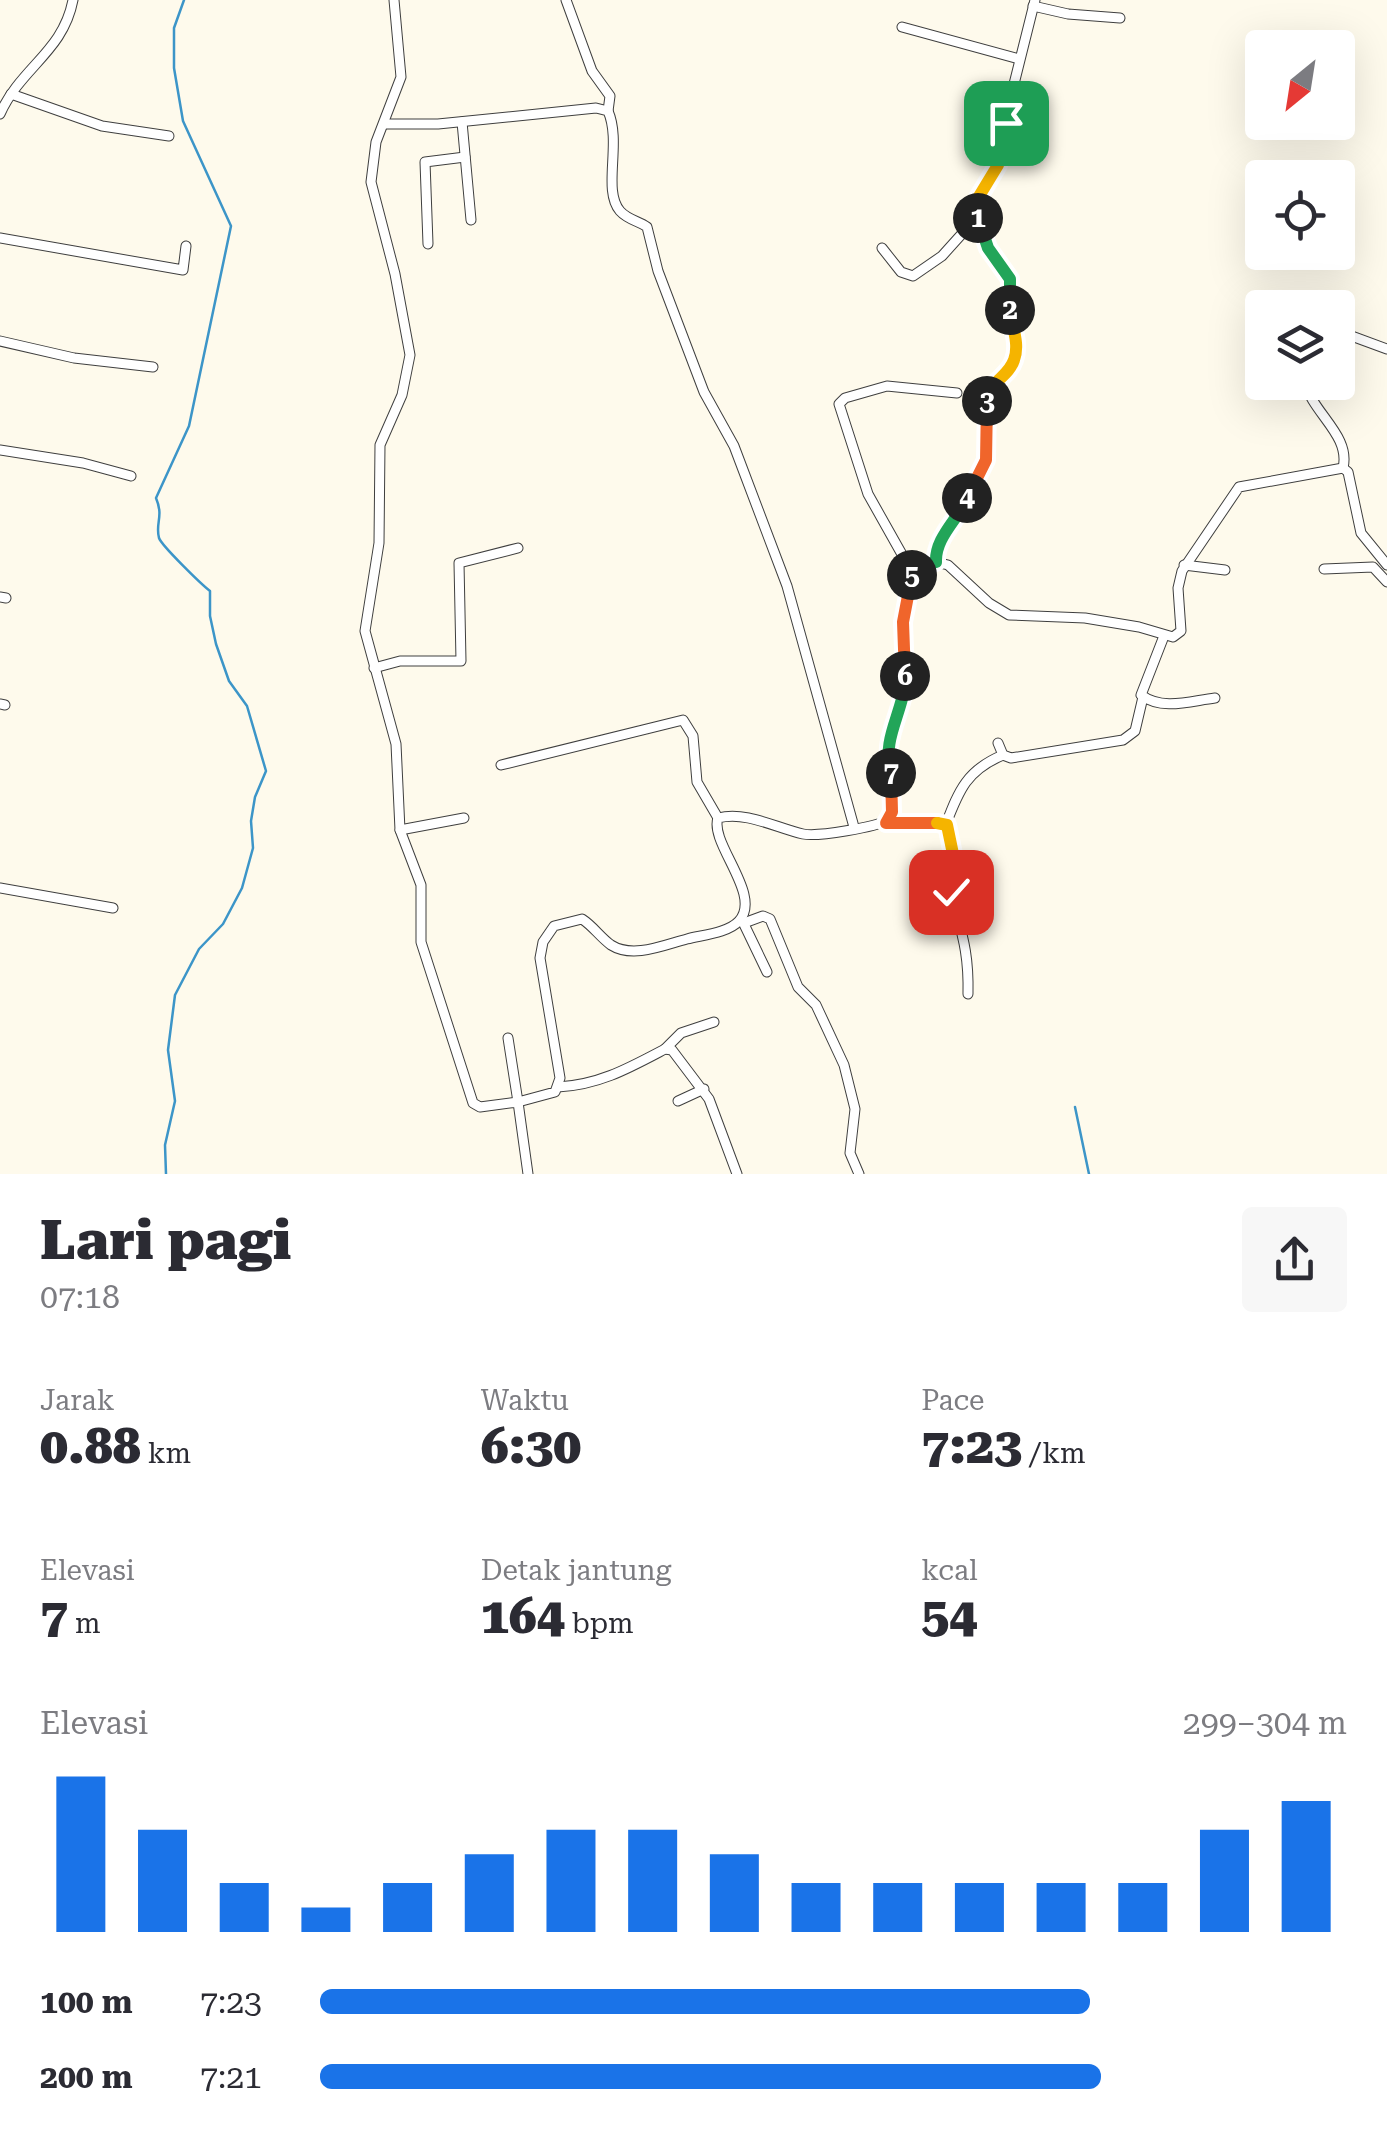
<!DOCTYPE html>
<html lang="id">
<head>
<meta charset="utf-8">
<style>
  :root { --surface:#fff; --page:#f7f7f7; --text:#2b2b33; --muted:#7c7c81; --accent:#1a73e8 }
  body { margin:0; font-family:"Roboto Serif",serif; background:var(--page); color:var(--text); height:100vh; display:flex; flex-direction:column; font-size:38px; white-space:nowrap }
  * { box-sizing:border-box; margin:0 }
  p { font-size:32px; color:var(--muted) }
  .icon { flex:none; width:55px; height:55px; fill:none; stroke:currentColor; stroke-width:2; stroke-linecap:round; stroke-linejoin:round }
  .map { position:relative; height:1174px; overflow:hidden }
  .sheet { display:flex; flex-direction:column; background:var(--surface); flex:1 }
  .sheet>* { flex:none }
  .needle { width:65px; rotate:210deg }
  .controls { position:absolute; left:1245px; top:30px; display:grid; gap:20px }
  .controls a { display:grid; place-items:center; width:110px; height:110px; border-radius:10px; background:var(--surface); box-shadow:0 10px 40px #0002; font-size:50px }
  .pin { position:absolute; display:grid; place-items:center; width:85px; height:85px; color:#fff; margin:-42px; border-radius:20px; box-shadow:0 5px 15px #0006 }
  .km { position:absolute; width:50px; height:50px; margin:-25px; border-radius:50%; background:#222; color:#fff; font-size:28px; line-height:50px; text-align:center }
  .round { display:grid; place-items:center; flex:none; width:105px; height:105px; border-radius:10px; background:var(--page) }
  .head { display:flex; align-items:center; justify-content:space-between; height:170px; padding:0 40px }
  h1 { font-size:55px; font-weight:800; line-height:75px }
  .metrics { display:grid; grid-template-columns:repeat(3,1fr); gap:15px; height:170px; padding:10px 40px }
  .metrics div { display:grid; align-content:center }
  .metrics b { font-size:50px; font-weight:800 }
  .metrics small { font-size:28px; font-weight:400 }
  .metrics p { font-size:28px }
  .chart { height:280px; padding:20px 40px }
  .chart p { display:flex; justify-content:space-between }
  .chart svg { width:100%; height:180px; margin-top:10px; stroke:var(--accent); stroke-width:6 }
  ul { padding:0 40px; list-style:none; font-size:32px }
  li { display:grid; grid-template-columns:160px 120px 1fr; align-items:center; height:75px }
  li i { height:25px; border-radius:12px; background:var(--accent) }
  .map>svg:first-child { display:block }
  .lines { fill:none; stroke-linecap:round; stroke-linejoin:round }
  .stream { stroke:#3c95c8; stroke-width:2.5 }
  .minor-casing { stroke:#3f3f3f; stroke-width:11 }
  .minor { stroke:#fff; stroke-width:9 }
  .split-1-casing { stroke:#fff; stroke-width:20 }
  .split-2-casing { stroke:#fff; stroke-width:20 }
  .split-3-casing { stroke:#fff; stroke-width:20 }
  .split-4-casing { stroke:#fff; stroke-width:20 }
  .split-5-casing { stroke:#fff; stroke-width:20 }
  .split-6-casing { stroke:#fff; stroke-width:20 }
  .split-7-casing { stroke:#fff; stroke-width:20 }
  .split-8-casing { stroke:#fff; stroke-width:20 }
  .split-9-casing { stroke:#fff; stroke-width:20 }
  .split-1 { stroke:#f5b400; stroke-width:12 }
  .split-2 { stroke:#22a559; stroke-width:12 }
  .split-3 { stroke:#f5b400; stroke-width:12 }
  .split-4 { stroke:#f0652b; stroke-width:12 }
  .split-5 { stroke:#22a559; stroke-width:12 }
  .split-6 { stroke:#f0652b; stroke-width:12 }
  .split-7 { stroke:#22a559; stroke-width:12 }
  .split-8 { stroke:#f0652b; stroke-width:12 }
  .split-9 { stroke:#f5b400; stroke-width:12 }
</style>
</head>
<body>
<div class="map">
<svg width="1387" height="1174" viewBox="0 0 1387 1174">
  <rect width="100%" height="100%" fill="#fefaec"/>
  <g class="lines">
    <!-- stream -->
    <g class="stream">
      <path d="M1075 1107 1089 1174"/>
      <path d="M166 1174 165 1145 175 1101 168 1050 175 995 199 949 223 924 242 888 253 848 251 821 255 797 266 771 247 706 229 681 216 644 210 616V591C201 584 162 546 159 538 155 523 164 517 156 498L189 426 231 226 183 121 174 68V28L184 0"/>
    </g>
    <defs>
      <g id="minor">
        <path d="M394 0 401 77 376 142 371 182 395 274 410 355 402 395 380 445 379 543 365 631 396 744 400 830 421 885V942L473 1103 480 1107 518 1102 528 1174"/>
        <path d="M566 0 592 71 610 96 608 111"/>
        <path d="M1033 6 1068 14 1120 18"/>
        <path d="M902 27 1019 59"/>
        <path d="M11 94 102 126 169 136"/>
        <path d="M0 114C21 67 63 52 73 0"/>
        <path d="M462 122 471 220"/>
        <path d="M384 124H438L596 108 608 111C622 143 602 190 620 211 628 220 639 221 647 227L658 271 704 392 734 446 787 586 854 827"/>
        <path d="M0 238 183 270 186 246"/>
        <path d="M428 244 425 162 465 157"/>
        <path d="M882 248 901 272 913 276 942 256 978 216"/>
        <path d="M1338 331 1387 349"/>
        <path d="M0 341 74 358 153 367"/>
        <path d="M1305 382C1312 413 1351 435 1343 468L1348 472 1361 533 1387 565"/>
        <path d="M0 450 83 463 131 476"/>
        <path d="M936 562 939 541 958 517 986 460 988 392 1007 372 1016 355 1010 279 989 248 978 216 979 193 999 161V144L1035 0"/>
        <path d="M1184 565 1225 570"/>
        <path d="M1324 569 1373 567 1387 582"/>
        <path d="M913 574 868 494 839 404 845 398 887 386 957 393"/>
        <path d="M0 597 6 598"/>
        <path d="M1164 636 1141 695C1163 711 1190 701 1215 698"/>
        <path d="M374 668 400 661H461L459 563 518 548"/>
        <path d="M0 704 5 705"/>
        <path d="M998 743 1003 755 1011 758 1123 740 1135 731 1143 697"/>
        <path d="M501 765 683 720 693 736 697 782 718 818"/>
        <path d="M886 823 948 826C957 848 945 870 951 891 961 932 969 950 968 994"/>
        <path d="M946 824C959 790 967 770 1003 755"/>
        <path d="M400 830 464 818"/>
        <path d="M0 888 113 908"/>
        <path d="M742 920 767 972"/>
        <path d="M744 923 763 916 770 919 798 987 816 1005 844 1065 855 1109 850 1153 859 1174"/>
        <path d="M508 1038 518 1102 555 1092 560 1078 540 958 543 942 554 926 582 919C593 926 600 937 611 945 633 959 664 945 687 939 702 935 728 933 739 921 763 895 709 843 718 818 747 811 776 828 803 834 818 837 876 827 888 820L893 796 887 743 905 696 903 621 911 578 922 565 936 562 948 565 989 603 1009 615 1085 618 1139 627 1173 637 1181 631 1178 588 1182 571 1239 487 1343 468"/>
        <path d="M665 1049 681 1033 714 1022"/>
        <path d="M558 1087C599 1085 629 1068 665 1049L672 1050 709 1099 737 1174"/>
        <path d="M678 1101 704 1089"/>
      </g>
    </defs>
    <!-- minor casing -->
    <use href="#minor" class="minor-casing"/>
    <!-- minor -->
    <use href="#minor" class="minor"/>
  </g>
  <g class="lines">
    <defs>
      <path id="split-1" d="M978 218V198L998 165 1006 123"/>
      <path id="split-2" d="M978 218 988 248 1010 279V310"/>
      <path id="split-3" d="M987 401C989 381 1008 378 1014 360 1020 344 1012 327 1010 310"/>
      <path id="split-4" d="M967 498 986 460 987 401"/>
      <path id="split-5" d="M912 575 922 566 936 562C935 537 958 520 967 498"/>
      <path id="split-6" d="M905 676 903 622 912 575"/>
      <path id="split-7" d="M891 773C881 736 905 712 905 676"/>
      <path id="split-8" d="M891 773 892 812 886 823H937"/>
      <path id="split-9" d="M937 823 947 825 953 854 951 892"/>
    </defs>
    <!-- split-1 casing -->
    <use href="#split-1" class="split-1-casing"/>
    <!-- split-2 casing -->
    <use href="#split-2" class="split-2-casing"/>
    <!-- split-3 casing -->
    <use href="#split-3" class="split-3-casing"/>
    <!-- split-4 casing -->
    <use href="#split-4" class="split-4-casing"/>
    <!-- split-5 casing -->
    <use href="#split-5" class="split-5-casing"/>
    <!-- split-6 casing -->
    <use href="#split-6" class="split-6-casing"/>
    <!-- split-7 casing -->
    <use href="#split-7" class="split-7-casing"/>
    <!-- split-8 casing -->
    <use href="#split-8" class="split-8-casing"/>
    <!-- split-9 casing -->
    <use href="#split-9" class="split-9-casing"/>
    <!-- split-1 -->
    <use href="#split-1" class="split-1"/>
    <!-- split-2 -->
    <use href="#split-2" class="split-2"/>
    <!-- split-3 -->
    <use href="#split-3" class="split-3"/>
    <!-- split-4 -->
    <use href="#split-4" class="split-4"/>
    <!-- split-5 -->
    <use href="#split-5" class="split-5"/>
    <!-- split-6 -->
    <use href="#split-6" class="split-6"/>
    <!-- split-7 -->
    <use href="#split-7" class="split-7"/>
    <!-- split-8 -->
    <use href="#split-8" class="split-8"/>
    <!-- split-9 -->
    <use href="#split-9" class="split-9"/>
  </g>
</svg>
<div class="controls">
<a><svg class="needle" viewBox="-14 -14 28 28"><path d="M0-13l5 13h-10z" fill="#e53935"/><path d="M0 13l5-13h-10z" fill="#7c7c81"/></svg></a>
<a><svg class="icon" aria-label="locate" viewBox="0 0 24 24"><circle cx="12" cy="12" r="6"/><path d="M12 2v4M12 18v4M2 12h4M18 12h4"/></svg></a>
<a><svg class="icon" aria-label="layers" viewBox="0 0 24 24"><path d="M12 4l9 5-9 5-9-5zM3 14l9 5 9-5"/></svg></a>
</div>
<div class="pin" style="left:1006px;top:123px;background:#1e9e55"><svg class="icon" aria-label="arrive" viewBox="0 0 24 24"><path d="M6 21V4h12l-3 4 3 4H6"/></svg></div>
<div class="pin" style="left:951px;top:892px;background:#d93025"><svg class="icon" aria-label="check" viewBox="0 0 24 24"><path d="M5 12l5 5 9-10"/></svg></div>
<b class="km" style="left:978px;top:218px">1</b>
<b class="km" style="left:1010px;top:310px">2</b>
<b class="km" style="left:987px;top:401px">3</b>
<b class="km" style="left:967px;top:498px">4</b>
<b class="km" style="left:912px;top:575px">5</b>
<b class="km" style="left:905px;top:676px">6</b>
<b class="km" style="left:891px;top:773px">7</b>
</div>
<section class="sheet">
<div class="head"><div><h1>Lari pagi</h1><p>07:18</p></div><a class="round"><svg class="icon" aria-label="share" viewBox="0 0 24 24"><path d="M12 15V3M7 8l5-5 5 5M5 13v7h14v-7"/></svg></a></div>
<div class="metrics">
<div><p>Jarak</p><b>0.88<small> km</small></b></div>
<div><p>Waktu</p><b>6:30</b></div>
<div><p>Pace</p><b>7:23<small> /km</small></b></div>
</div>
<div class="metrics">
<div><p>Elevasi</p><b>7<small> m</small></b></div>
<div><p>Detak jantung</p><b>164<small> bpm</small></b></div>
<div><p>kcal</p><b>54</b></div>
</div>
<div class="chart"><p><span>Elevasi</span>299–304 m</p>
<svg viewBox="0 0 160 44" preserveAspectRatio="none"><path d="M5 44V6M15 44V19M25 44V32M35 44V38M45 44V32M55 44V25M65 44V19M75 44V19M85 44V25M95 44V32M105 44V32M115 44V32M125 44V32M135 44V32M145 44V19M155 44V12"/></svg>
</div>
<ul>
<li><b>100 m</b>7:23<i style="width:75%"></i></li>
<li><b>200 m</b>7:21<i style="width:76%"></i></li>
</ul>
</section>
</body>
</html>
